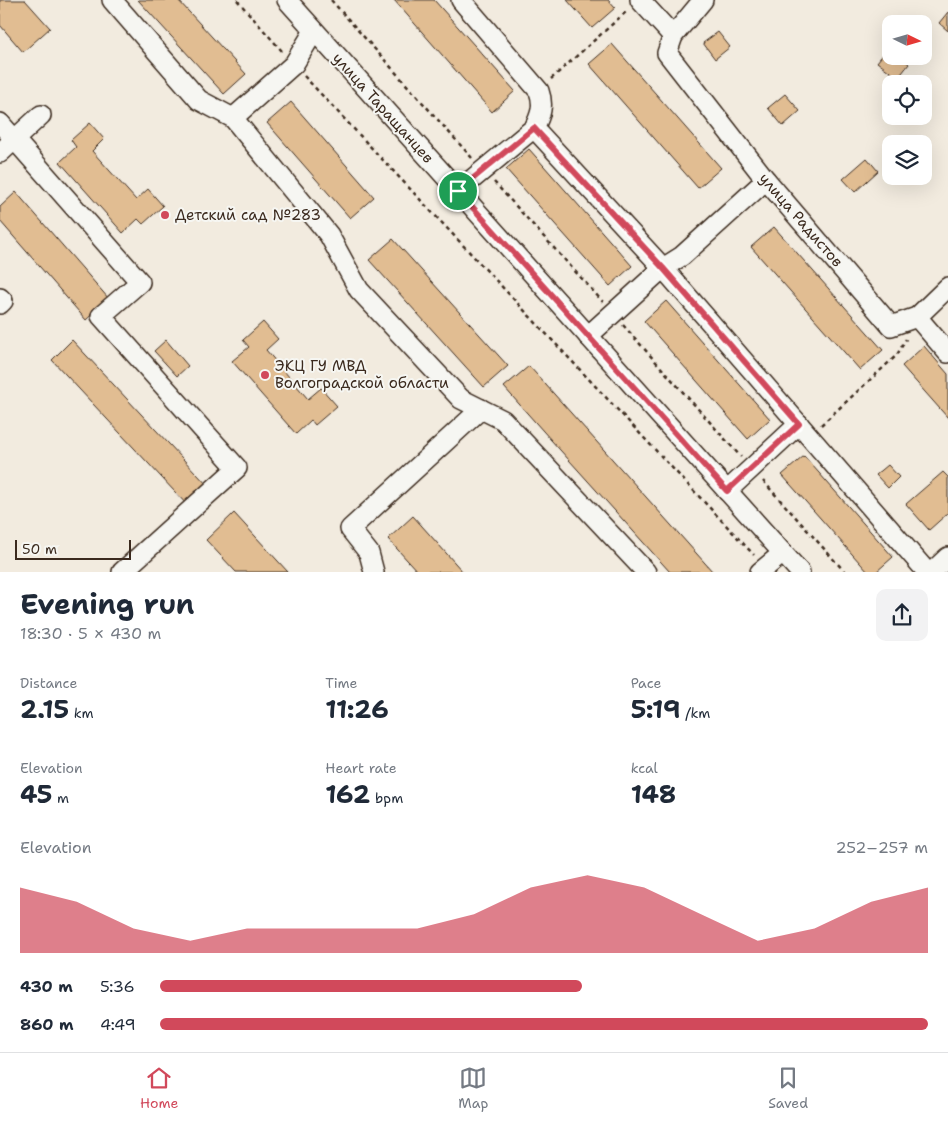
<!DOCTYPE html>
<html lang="en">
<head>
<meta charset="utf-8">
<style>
  :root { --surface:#fff; --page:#f2f2f3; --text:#1f2937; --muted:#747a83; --line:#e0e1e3; --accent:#d1495b }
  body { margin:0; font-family:"Shantell Sans",sans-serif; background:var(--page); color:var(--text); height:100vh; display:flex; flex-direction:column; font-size:19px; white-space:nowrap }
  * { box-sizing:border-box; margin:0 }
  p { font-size:16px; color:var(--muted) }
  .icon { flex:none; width:28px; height:28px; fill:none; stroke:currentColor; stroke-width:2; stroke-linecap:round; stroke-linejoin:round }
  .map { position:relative; height:572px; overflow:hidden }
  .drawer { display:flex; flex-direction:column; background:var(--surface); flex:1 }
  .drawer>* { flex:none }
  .needle { width:32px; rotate:95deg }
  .tools { position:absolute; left:882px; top:15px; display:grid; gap:10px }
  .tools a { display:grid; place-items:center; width:50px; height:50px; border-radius:10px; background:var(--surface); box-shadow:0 5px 20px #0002; font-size:25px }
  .scale { position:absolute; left:15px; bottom:12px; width:116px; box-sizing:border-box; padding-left:5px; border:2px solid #3b2a1e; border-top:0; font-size:14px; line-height:18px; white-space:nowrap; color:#3b2a1e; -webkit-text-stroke:4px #f6f6f2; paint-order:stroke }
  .pin { position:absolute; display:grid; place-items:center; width:42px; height:42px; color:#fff; margin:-21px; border:2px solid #fff; border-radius:50%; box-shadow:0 1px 5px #0007 }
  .round { display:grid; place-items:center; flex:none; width:52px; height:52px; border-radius:10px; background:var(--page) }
  .headline { display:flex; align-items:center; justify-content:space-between; height:85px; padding:0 20px }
  h1 { font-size:28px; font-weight:700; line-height:38px }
  .figures { display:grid; grid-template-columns:repeat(3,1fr); gap:8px; height:85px; padding:5px 20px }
  .figures div { display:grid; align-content:center }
  .figures b { font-size:25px; font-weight:700 }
  .figures small { font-size:14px; font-weight:400 }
  .figures p { font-size:14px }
  .chart { height:140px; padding:10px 20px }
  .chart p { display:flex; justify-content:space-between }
  .chart svg { width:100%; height:90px; margin-top:5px; fill:var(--accent); opacity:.7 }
  ul { padding:0 20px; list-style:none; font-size:16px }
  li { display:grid; grid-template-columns:80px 60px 1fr; align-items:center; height:38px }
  li i { height:12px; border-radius:6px; background:var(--accent) }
  .tab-bar { display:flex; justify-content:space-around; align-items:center; height:70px; border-top:1px solid var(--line); background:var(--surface); font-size:14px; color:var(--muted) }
  .tab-bar a { display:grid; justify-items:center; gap:2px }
  .tab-bar .current { color:var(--accent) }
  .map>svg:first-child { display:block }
  .building { fill:#e1bd92; stroke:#3b2a1e }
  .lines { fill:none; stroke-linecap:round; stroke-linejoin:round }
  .minor-casing { stroke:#3b2a1e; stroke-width:22 }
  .path { stroke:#3b2a1e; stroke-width:2.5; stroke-dasharray:4 4; stroke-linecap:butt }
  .minor { stroke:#f6f6f2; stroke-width:19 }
  .route-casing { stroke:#fff; stroke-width:10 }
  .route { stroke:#d1495b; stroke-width:6 }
  .poi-dot { fill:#d1495b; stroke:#f6f6f2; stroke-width:2 }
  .labels { text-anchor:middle; stroke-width:4; stroke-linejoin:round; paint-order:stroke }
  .street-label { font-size:15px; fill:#3b2a1e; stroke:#f6f6f2 }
  .poi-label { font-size:15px; fill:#3b2a1e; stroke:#f6f6f2; text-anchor:start }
</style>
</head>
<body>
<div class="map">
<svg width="948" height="572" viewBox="0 0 948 572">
  <rect width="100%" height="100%" fill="#f2ebdf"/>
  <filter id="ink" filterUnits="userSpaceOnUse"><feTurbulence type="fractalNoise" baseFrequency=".02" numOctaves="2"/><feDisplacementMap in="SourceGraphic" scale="10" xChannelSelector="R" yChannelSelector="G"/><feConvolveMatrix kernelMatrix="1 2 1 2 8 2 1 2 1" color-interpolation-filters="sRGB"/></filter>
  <g filter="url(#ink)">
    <!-- building -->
    <g class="building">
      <path d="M0 0H25L50 28 23 52 0 25Z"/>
      <path d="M138 0H178L246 74 224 94Z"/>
      <path d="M394 0H434L515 91 492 112Z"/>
      <path d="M567 0H608L615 8 592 28Z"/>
      <path d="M948 12V31L939 23Z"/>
      <path d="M718 32 730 47 715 59 703 43Z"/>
      <path d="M612 44 721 168 698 188 589 64Z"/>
      <path d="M889 47 891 49V56H900L909 64 898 78 877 62Z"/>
      <path d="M785 94 800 111 783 126 768 108Z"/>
      <path d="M291 102 374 197 350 218 267 123Z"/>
      <path d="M90 123 104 139 92 151 136 200 148 189 163 206 143 224 138 219 123 233 60 162 76 147 71 140Z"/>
      <path d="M529 149 632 266 610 286 506 169Z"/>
      <path d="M867 158 878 171 855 192 843 179Z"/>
      <path d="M16 192 109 299 86 320 0 221V207Z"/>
      <path d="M774 227 883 350 860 370 751 247Z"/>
      <path d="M393 239 508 366 484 387 369 260Z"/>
      <path d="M666 301 770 419 748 439 644 321Z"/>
      <path d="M263 322 278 339 266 350 308 399 321 388 337 406 315 425 311 420 296 434 232 361 249 347 243 340Z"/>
      <path d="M72 340 210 488 189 507 52 360Z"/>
      <path d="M166 340 188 366 177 376 154 351Z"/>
      <path d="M924 346 948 374V418L902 366Z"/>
      <path d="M529 366 713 572H670L551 440 504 387Z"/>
      <path d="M804 456 893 557 876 572H868L782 475Z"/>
      <path d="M888 465 899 477 888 488 876 475Z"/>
      <path d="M943 472 948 477V513L929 530 906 504Z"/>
      <path d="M234 513 288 572H236L206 540Z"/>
      <path d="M413 516 430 535 463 572H418L388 539Z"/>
    </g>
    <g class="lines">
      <defs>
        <g id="minor">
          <path d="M112 0 199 100 233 118 329 235 359 290 461 399 503 420 646 572"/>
          <path d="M287 0 800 572"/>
          <path d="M640 0 673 36"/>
          <path d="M703 0 673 36 667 53 766 180 891 326 917 317 948 287"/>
          <path d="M233 118 294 64 314 31"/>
          <path d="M0 123 140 282 101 316 237 468 122 572"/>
          <path d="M534 128 663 268 927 572"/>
          <path d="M0 153 41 115"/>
          <path d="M458 191 534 128C541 115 544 105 539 91L461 0"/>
          <path d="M0 298 3 301 0 304"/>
          <path d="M917 317 948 353"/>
          <path d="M588 336 663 268 682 256 766 180"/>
          <path d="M727 491 799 424"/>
          <path d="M374 572 369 553 350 529 481 409"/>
          <path d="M760 572 783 553"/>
          <path d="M932 572 948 557"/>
        </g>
      </defs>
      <!-- minor casing -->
      <use href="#minor" class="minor-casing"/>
      <!-- path -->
      <g class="path">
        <path d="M237 0 282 51"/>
        <path d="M331 0 472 158"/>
        <path d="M304 76 754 555"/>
        <path d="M551 79 627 11"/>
        <path d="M494 182 603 302"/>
        <path d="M623 325 741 457"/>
        <path d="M821 425 897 355 906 339"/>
        <path d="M763 481 845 572"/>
      </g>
      <!-- minor -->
      <use href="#minor" class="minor"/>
    </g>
  </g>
  <g class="lines" filter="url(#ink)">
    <defs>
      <path id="route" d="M534 128 663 268 799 424 727 491 458 191Z"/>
    </defs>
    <!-- route casing -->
    <use href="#route" class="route-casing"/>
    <!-- route -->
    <use href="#route" class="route"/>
  </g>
  <!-- markers -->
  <g class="poi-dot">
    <circle cx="165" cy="215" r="5"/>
    <circle cx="265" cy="375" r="5"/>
  </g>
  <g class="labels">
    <!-- street labels -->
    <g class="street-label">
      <text transform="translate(383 108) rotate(48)" y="5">улица Таращанцев</text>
      <text transform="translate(801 220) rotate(49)" y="5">улица Радистов</text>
    </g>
    <!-- poi labels -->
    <g class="poi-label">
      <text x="175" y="220">Детский сад №283</text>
      <text x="275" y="371">ЭКЦ ГУ МВД<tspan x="275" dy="17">Волгоградской области</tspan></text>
    </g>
  </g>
</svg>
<div class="tools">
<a><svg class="needle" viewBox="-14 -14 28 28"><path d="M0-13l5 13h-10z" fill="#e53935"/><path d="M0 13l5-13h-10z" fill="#747a83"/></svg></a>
<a><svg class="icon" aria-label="locate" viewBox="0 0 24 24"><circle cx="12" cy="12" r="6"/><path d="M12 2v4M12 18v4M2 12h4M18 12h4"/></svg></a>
<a><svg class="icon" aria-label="layers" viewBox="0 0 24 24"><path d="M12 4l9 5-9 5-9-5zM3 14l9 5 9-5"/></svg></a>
</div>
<div class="scale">50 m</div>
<div class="pin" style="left:458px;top:191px;background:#1e9e55"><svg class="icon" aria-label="arrive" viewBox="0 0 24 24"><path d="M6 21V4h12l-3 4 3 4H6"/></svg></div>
</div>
<section class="drawer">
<div class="headline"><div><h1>Evening run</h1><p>18:30 · 5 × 430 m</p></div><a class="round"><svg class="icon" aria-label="share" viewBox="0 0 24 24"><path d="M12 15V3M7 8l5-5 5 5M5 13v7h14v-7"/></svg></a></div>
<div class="figures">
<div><p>Distance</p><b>2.15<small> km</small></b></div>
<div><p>Time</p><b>11:26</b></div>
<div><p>Pace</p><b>5:19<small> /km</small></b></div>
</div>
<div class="figures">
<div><p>Elevation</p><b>45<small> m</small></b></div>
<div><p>Heart rate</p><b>162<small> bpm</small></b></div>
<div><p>kcal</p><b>148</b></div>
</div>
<div class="chart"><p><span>Elevation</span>252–257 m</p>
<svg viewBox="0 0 160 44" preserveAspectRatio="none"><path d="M0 44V12L10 19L20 32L30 38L40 32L50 32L60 32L70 32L80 25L90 12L100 6L110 12L120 25L130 38L140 32L150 19L160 12V44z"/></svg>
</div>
<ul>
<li><b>430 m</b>5:36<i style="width:55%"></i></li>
<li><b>860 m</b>4:49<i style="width:100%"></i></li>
</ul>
</section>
<nav class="tab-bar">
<a class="current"><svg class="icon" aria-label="home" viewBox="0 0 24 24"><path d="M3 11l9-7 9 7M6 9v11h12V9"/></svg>Home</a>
<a><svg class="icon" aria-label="map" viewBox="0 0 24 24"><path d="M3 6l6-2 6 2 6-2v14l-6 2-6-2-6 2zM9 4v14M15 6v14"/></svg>Map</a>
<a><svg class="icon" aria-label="saved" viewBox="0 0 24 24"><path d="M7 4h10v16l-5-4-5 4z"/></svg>Saved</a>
</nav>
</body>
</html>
